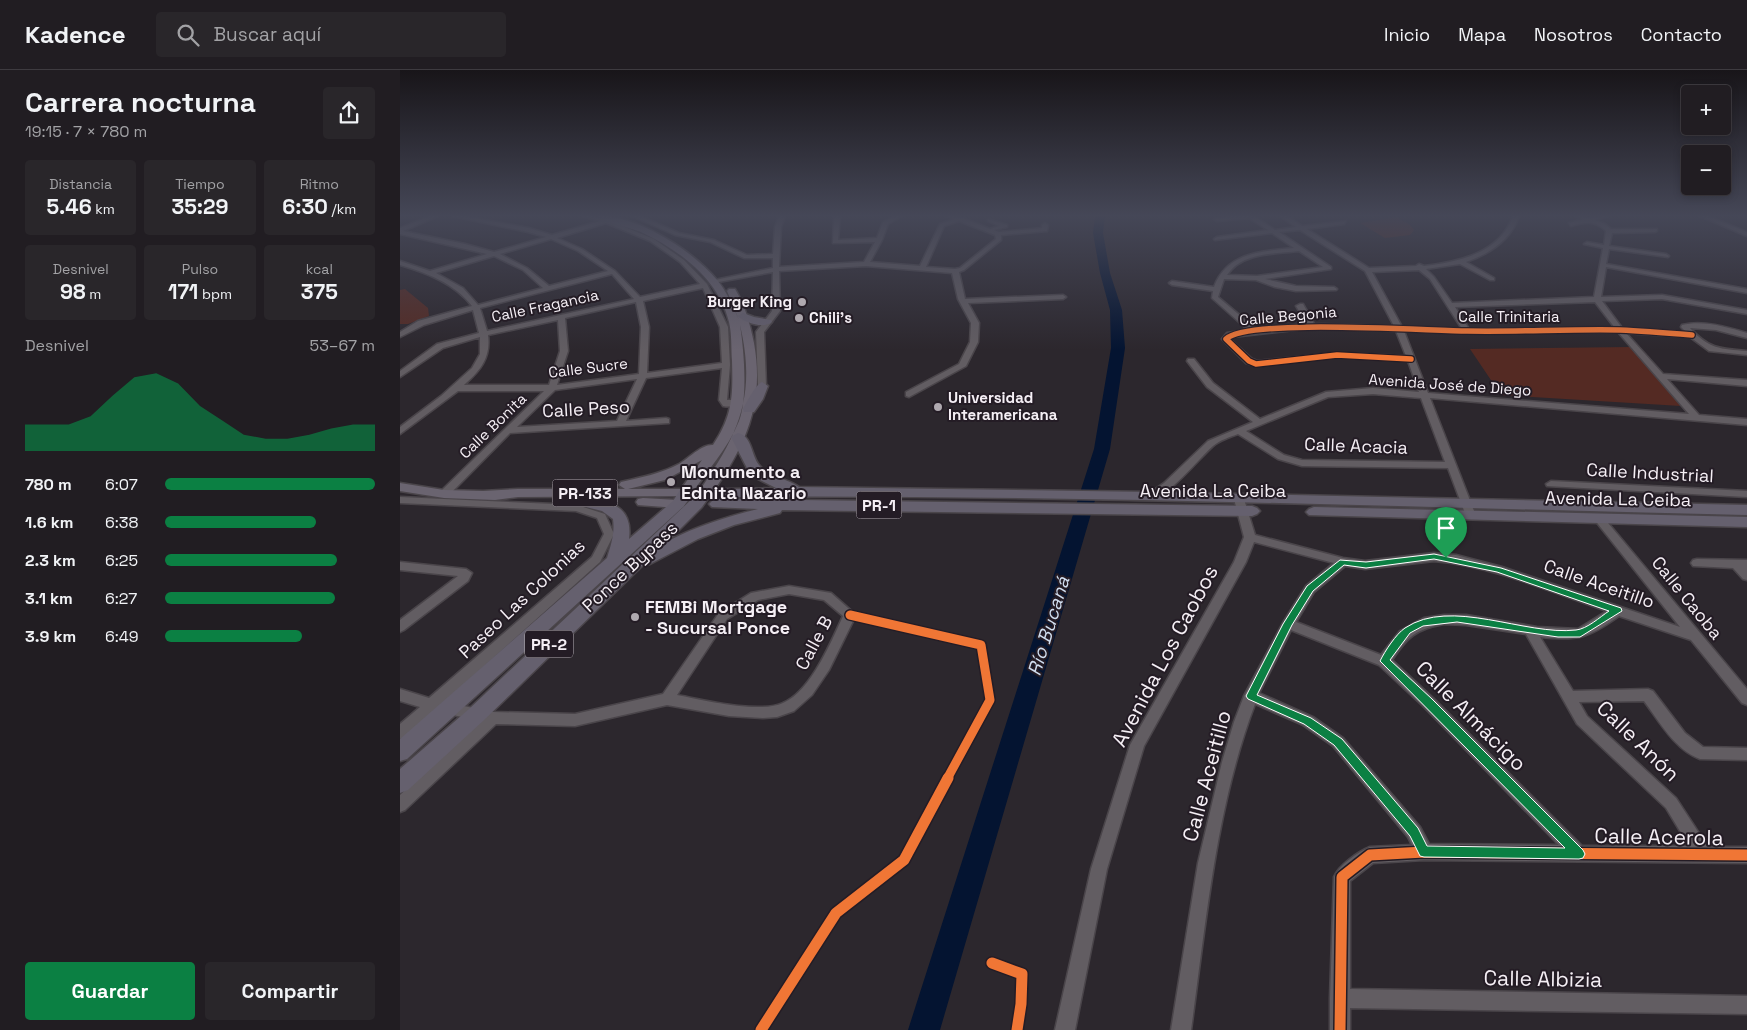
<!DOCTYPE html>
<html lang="es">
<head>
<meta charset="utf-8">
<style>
  :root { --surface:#211d22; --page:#29262a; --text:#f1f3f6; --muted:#a2a2a5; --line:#3e3b40; --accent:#0b8043 }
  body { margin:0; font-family:"Space Grotesk",sans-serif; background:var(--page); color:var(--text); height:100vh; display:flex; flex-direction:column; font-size:19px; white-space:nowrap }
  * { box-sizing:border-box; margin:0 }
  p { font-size:16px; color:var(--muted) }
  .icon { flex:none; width:28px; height:28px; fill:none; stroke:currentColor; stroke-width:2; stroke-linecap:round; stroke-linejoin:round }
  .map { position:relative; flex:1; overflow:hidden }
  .sheet { display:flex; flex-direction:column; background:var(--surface); width:400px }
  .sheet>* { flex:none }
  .buttons { position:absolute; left:1281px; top:15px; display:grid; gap:10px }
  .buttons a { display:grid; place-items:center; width:50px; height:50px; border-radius:5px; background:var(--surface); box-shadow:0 2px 8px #0003,0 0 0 1px var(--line); font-size:25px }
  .pin { position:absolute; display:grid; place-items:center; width:42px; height:42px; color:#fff; margin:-51px -21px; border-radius:50% 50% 50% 0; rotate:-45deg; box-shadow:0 0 5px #0007 }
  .pin .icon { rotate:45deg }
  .round { display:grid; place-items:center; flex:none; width:52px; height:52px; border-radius:5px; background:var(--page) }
  .overview { display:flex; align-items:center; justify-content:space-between; height:85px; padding:0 25px }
  h1 { font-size:28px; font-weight:800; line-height:38px }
  .figures { display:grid; grid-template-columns:repeat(3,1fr); gap:8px; height:85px; padding:5px 25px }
  .figures div { display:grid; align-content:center; border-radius:5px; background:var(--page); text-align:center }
  .figures b { font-size:21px; font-weight:800 }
  .figures small { font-size:14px; font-weight:400 }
  .figures p { font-size:14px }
  .chart { height:140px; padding:10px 25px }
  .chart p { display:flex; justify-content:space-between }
  .chart svg { width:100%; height:90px; margin-top:5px; fill:var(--accent); opacity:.7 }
  .cta { display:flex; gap:10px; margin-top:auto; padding:10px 25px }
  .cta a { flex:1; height:58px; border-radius:5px; background:var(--accent); color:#fff; font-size:20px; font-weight:800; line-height:58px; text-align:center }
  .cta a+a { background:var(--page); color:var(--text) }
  ul { padding:0 25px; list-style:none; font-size:16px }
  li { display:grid; grid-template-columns:80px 60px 1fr; align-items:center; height:38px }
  li i { height:12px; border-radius:6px; background:var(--accent) }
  header { display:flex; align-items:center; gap:30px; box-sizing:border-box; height:70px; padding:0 25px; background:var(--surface); border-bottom:1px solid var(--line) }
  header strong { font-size:24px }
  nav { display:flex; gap:28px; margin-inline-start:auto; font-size:18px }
  .search { width:350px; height:45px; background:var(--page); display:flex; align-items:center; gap:12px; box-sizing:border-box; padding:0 18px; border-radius:5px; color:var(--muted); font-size:19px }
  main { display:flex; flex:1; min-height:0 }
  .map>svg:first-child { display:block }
  .green { fill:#542a23 }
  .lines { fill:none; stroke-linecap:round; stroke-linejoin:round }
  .river { fill:#041431; fill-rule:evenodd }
  .minor-casing { stroke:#4a454a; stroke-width:3 }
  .major-casing { stroke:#4a454a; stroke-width:3 }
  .highway-casing { stroke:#4a454a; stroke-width:3 }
  .minor { fill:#625d62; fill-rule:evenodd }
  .major { fill:#6a6470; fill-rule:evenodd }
  .highway { fill:#65606e; fill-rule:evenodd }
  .cycleway-far2-casing { stroke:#241c25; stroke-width:8 }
  .cycleway-far1-casing { stroke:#241c25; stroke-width:12 }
  .cycleway-casing { stroke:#241c25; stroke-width:14 }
  .cycleway-far2 { stroke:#f07635; stroke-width:5.5 }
  .cycleway-far1 { stroke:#f07635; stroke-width:9 }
  .cycleway { stroke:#f07635; stroke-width:11 }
  .route { fill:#0b8043; stroke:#fff; fill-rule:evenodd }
  .poi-dot { fill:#afa9af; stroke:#241c25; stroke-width:2 }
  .labels { text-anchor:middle; stroke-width:4; stroke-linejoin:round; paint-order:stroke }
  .far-poi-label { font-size:15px; font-weight:bold; fill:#f5eff5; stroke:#241c25; text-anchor:start }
  .far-street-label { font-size:15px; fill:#f5eff5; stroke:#241c25 }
  .shield { fill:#241c25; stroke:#b6b0b7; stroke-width:1 }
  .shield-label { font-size:16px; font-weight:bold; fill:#f5eff5 }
  .street-label { font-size:18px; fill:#f5eff5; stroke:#241c25 }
  .poi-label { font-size:18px; font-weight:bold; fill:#f5eff5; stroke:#241c25; text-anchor:start }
  .water-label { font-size:19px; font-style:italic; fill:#d1def0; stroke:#241c25 }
  .near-street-label { font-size:21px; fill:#f5eff5; stroke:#241c25 }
</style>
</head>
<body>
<header>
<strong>Kadence</strong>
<div class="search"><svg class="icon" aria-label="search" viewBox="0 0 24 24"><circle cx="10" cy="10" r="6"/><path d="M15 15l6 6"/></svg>Buscar aquí</div>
<nav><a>Inicio</a><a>Mapa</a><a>Nosotros</a><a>Contacto</a></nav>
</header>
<main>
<section class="sheet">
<div class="overview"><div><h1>Carrera nocturna</h1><p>19:15 · 7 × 780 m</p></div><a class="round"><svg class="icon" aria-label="share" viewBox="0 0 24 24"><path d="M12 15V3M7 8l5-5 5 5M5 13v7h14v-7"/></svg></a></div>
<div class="figures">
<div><p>Distancia</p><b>5.46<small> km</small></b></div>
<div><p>Tiempo</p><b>35:29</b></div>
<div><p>Ritmo</p><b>6:30<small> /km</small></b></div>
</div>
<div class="figures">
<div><p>Desnivel</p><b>98<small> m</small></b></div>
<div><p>Pulso</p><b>171<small> bpm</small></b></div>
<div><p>kcal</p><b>375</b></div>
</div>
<div class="chart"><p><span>Desnivel</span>53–67 m</p>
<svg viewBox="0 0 160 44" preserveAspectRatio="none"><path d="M0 44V31L10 31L20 31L30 27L40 17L50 8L60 6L70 11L80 22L90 29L100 36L110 38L120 38L130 36L140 33L150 31L160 31V44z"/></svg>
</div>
<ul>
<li><b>780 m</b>6:07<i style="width:100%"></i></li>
<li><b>1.6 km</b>6:38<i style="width:72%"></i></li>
<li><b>2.3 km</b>6:25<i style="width:82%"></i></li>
<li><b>3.1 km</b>6:27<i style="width:81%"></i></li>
<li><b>3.9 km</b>6:49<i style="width:65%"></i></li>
</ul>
<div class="cta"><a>Guardar</a><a>Compartir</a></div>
</section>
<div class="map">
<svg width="1347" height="960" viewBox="0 0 1347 960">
  <rect width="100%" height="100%" fill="#2c272d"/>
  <!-- green -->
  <g class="green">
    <path d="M997 147 1010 155 1014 160 1010 165 985 168 960 153Z"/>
    <path d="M5 219 28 238 29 246 8 254H0V220Z"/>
    <path d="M1231 277 1281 336 1101 325 1070 279Z"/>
  </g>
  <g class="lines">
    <!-- river -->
    <path class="river" d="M695 146H705L703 163 710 203 722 240 725 278 710 379 540 960H508L694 379 711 278 710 240 700 203 693 163Z"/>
    <defs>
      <g id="minor">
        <path d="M30 146H38L3 161 65 174 94 182 146 167 128 162 52 146H64L129 158 152 165 200 151 182 146H192L208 150 254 169 284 190 307 214 328 257 330 295 327 330H337L341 333C338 337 328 337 323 336L319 330 322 298 246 308 226 351 266 348 269 349V353L110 363 48 426H40L39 424 40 422 144 321H58L0 364V357L41 326 72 298 80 284V267L43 278 0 307V301L37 274 79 263 73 240 24 255 0 267V262L18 251 72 236C54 213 27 203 0 195V191L30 201 87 184 0 164V158ZM206 153 250 171 280 192 300 214 240 227 215 201 182 179 157 168ZM151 169 178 181 208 201 149 216 127 198 100 184ZM94 186 123 200 143 218 78 235 63 218 36 203ZM212 204 234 229 87 261 80 238ZM303 218 320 257 322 293 247 303 249 257 243 231ZM236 232 241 257 239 304 157 315 168 281 165 248ZM158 250 160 281 149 315H64C80 301 91 288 88 265ZM237 309 217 351 117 357 155 320Z"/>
        <path d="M232 146H240L279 163 314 170 347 185 373 184 375 157 379 146H385L381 157 379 197 464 192 475 172 433 173 434 146H440L438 170 477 168 483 152 495 146H502L488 154 482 170 470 192 520 196 540 154 554 149 547 146 563 148 590 159 599 156 588 151V149L607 155V157L594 160 599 162 642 158V155L645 153 648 155 647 161 601 165V170L564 200 559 202 565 229 663 225 666 227 663 229 568 233 579 253 578 272 566 296 509 327 506 326V322L559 294 570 272 571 253 558 229 552 203 466 196 379 201 380 241 364 262 366 316 362 319 358 316 356 262 372 241 373 202 313 213 310 211 373 198V188H344L310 172 275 165ZM559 151 595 165 596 169 560 198 555 199 526 197 544 156Z"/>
        <path d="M832 146H854L875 160 896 157 880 146H887L902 156 946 151 944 154 907 159 969 198 1016 196 1019 194 1024 196C1059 192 1100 183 1113 146H1119C1111 170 1089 184 1066 192L1094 208V210H1090L1060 194 1026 199 1034 207 1052 233 1194 227 1203 178 1184 174 1187 172 1204 175 1206 161C1195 150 1185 152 1171 156L1169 153 1183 149 1176 146 1189 148 1208 146 1195 150 1205 154 1211 159H1257V161L1255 162 1212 163 1209 176 1266 184 1269 186 1268 187 1209 179 1206 194 1347 219V223L1206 197 1201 227 1262 225 1347 240V244L1262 229 1202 231 1222 258 1286 262 1281 257 1282 255C1303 250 1327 257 1347 263V268L1316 260 1290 258C1309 279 1320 279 1347 281V285L1309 281 1290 267 1226 263 1263 304 1347 310V316L1267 309 1299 345 1347 349V355L1030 328 1076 446 1075 448H1067L1066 446 1048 398 902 396 878 389 838 364C830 367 820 370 813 376 800 387 764 433 747 429L746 427 747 425 764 413 808 371 853 352 807 317 787 291 788 289H794L813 313 860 349 926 322 973 318 1019 322 1008 291 937 287 856 296 846 293 822 269 827 263 848 260 812 228 813 221 772 215 769 213 772 211 814 217C827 182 863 181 894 178L872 163 815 170 814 169 817 167 868 160 849 148 817 151 814 149ZM900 160 965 201 994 256 914 254 903 234H900L896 236 907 254 856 259 818 227 824 209 856 210 875 217 896 221 936 220 937 219 934 217 896 216 865 209 931 199V197L879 162ZM899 181 923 197 857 206 827 205C842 182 875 184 899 181ZM1019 200 1030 209 1062 259 1002 257 972 202ZM1195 232 1215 258 1069 259 1055 237ZM912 258 996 261 1006 286 937 283 857 291 852 289 830 269 832 267ZM1004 261 1067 263 1218 262 1289 344 1028 323ZM973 324 1021 328 1045 392 902 390 884 385 846 361 928 327Z"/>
        <path d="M1300 146H1308L1347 162V166Z"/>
        <path d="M1151 411 1347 421V427L1147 416 1146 414Z"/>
        <path d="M839 426 844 429 855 465 943 488 965 491 1034 483 1056 485 1102 497 1280 557 1194 449 1195 447H1203L1347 619V635L1342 633 1291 570 1219 546C1188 568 1179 571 1140 567L1173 621 1248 619 1253 621 1285 663 1303 677 1347 678V690L1300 689C1275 680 1259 651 1244 631L1179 632 1187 646 1276 728 1308 777H1347V793L1024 790 973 793 950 811V919L1347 926V944L950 938V960H930V928L934 807C939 795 958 782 970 777L1012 775 1008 767 933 676 903 655 855 634C816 736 806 852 791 960H771L798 793 822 692 834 652 844 626 884 551 906 516 934 493 854 472 846 492 744 676 707 799 675 960H655L691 799 730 675 834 492 844 467 834 429ZM1034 491C1093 496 1151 522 1207 541L1178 559 1137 557 1066 545H1044L1024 548 1000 561 981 585 896 552 914 522 945 496 965 499ZM1044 554 1066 555 1126 564 1177 654 1266 738 1289 776H1182L1033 628 992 590C1007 567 1016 559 1044 554ZM891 560 979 595 1023 636 1159 775 1029 774 1020 757 943 668 913 647 859 623Z"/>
        <path d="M0 427 177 435 205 444 214 464 200 492 5 667 0 669V654L20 637 0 631V619L29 628 192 487 204 464 197 448 176 441 0 433Z"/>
        <path d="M1297 489 1347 490V510L1343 509 1333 498 1293 496 1291 493 1293 490Z"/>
        <path d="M0 492 66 499 72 503 68 511 4 560 0 562V550L58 506 0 500Z"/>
        <path d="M389 516 431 523 456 545 429 600 412 625 394 641 377 647 363 648 329 646 267 635 175 656 96 654 5 740 0 742V725L80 651 44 643 42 639 44 635 49 633 93 642 175 644 263 624 319 543 351 523ZM389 524 424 530 443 546C431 572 411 621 383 633 359 644 303 630 277 625L327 549 358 530Z"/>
      </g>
      <g id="major">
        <path d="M198 146C237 145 292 180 317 210 327 222 333 236 339 250L327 221 329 219H335C345 235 350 254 354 273 365 334 345 377 310 426H300L298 423C338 365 357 327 340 255 344 280 348 328 339 351 328 379 306 402 290 426L118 427 95 430 44 428 0 421V413L44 420 83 421 118 419H225L219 415 221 412C242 407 260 404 279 394 289 388 302 374 313 375 333 346 333 324 332 291 331 278 332 265 329 252 319 209 279 180 241 162 228 157 209 154 198 146ZM302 390 281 419H228L265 410Z"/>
        <path d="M243 428 278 430 283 431 285 434 283 437 278 438 238 435 236 432 238 429Z"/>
      </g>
      <g id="highway">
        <path d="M343 243 354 247 371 250 372 252C364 259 345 253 338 246Z"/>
        <path d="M362 312 368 316 363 329 354 342H344L343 339C347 332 356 314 362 312Z"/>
        <path d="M338 363C352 366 351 385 359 395 369 408 387 408 399 417L751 422 1347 435V445C1001 437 655 424 309 427L302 437 268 471C297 456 326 447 358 439L312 437 309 434 312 431 317 429 852 436 857 438 860 441 857 444 852 446 382 440 380 443 334 455 298 469 250 494 243 495 83 651 8 720 0 723V699L69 639 294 427 290 428 283 437 7 689 0 691V669L207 488C211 475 215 463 213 449L202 441 162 431 160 428 162 425 167 423C198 431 234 428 229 469L273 431 280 420 376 418 358 409 348 400 331 367Z"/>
        <path d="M914 437 1347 447V457L909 445 906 442 909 439Z"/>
      </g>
    </defs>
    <!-- minor casing -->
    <use href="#minor" class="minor-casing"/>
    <!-- major casing -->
    <use href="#major" class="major-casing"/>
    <!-- highway casing -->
    <use href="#highway" class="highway-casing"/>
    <!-- minor -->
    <use href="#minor" class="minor"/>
    <!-- major -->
    <use href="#major" class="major"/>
    <!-- highway -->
    <use href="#highway" class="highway"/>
    <defs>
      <path id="cycleway-far2" d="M1011 289 937 285 856 294 849 291 826 269C847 248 1029 261 1067 261 1118 262 1169 259 1220 260 1244 261 1268 263 1292 265"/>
      <path id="cycleway-far1" d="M450 545 581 575 590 630 547 709"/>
      <g id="cycleway">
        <path d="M592 893 622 904 621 934 617 960"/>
        <path d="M361 960 436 843 504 790 548 708"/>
        <path d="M940 960 942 807 970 785 1024 782 1347 785"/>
      </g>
    </defs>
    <!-- cycleway-far2 casing -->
    <use href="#cycleway-far2" class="cycleway-far2-casing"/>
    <!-- cycleway-far1 casing -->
    <use href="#cycleway-far1" class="cycleway-far1-casing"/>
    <!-- cycleway casing -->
    <use href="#cycleway" class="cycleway-casing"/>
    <!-- cycleway-far2 -->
    <use href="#cycleway-far2" class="cycleway-far2"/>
    <!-- cycleway-far1 -->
    <use href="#cycleway-far1" class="cycleway-far1"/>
    <!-- cycleway -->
    <use href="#cycleway" class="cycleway"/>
  </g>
  <!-- sky -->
  <linearGradient id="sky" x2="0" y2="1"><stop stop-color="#181519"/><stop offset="0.52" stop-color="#454757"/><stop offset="1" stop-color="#454757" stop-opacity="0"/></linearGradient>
  <rect width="1347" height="280" fill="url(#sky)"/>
  <!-- route -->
  <path class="route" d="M1034 484 1101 498 1221 538 1222 541 1180 567H1158L1057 552 1023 556 1010 563 990 590 1032 629 1183 780 1185 784 1183 788 1179 789 1024 787 1020 786 1010 766 934 675 904 654 848 629 846 626 883 554 907 516 940 490 966 492ZM1034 489 1097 502 1209 541C1200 547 1187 559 1176 560 1125 566 1051 527 1005 558 996 564 985 581 980 591L1165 778 1027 776 1018 758 942 669 911 648 857 625 892 555 913 521 944 495 966 498Z"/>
  <!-- markers -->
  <g class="poi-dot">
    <circle cx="402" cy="232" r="5"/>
    <circle cx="399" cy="248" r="5"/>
    <circle cx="538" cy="337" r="5"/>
    <circle cx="271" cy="412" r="5"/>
    <circle cx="235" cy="547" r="5"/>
  </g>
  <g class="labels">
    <!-- far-poi labels -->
    <g class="far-poi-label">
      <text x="392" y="237" text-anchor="end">Burger King</text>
      <text x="409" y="253">Chili's</text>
      <text x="548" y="333">Universidad<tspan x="548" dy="17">Interamericana</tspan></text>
    </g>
    <!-- far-street labels -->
    <g class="far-street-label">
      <text transform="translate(145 236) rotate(-12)" y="5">Calle Fragancia</text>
      <text transform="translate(888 246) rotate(-5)" y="5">Calle Begonia</text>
      <text x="1109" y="252">Calle Trinitaria</text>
      <text transform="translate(188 298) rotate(-7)" y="5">Calle Sucre</text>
      <text transform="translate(1050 315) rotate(4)" y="5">Avenida José de Diego</text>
      <text transform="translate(93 356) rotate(-44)" y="5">Calle Bonita</text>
    </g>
    <!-- shield labels -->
    <g class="shield">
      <rect x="152.5" y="409.5" width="65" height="27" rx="4"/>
      <rect x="456.5" y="421.5" width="45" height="27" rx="4"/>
      <rect x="125" y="560.5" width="48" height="27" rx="4"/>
    </g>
    <g class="shield-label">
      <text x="185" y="429">PR-133</text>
      <text x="479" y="441">PR-1</text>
      <text x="149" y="580">PR-2</text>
    </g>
    <!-- street labels -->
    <g class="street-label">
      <text transform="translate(186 339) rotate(-3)" y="6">Calle Peso</text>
      <text transform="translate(956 376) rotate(2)" y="6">Calle Acacia</text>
      <text transform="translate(1250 403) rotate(3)" y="6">Calle Industrial</text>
      <text x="813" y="427">Avenida La Ceiba</text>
      <text transform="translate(1218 429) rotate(1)" y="6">Avenida La Ceiba</text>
      <text transform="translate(230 497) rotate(-43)" y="6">Ponce Bypass</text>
      <text transform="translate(1199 514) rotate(19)" y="6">Calle Aceitillo</text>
      <text transform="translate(1287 528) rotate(51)" y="6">Calle Caoba</text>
      <text transform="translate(122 529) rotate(-43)" y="6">Paseo Las Colonias</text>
      <text transform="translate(414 573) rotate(-62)" y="6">Calle B</text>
    </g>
    <!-- poi labels -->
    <g class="poi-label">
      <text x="281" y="408">Monumento a<tspan x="281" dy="21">Ednita Nazario</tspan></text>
      <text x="245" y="543">FEMBi Mortgage<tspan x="245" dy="21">- Sucursal Ponce</tspan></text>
    </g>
    <!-- water labels -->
    <g class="water-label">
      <text transform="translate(648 556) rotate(-73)" y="7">Río Bucaná</text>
    </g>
    <!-- near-street labels -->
    <g class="near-street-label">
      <text transform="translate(765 586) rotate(-62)" y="7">Avenida Los Caobos</text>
      <text transform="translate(1071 646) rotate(45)" y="7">Calle Almácigo</text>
      <text transform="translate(1238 671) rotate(44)" y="7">Calle Anón</text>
      <text transform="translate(807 706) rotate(-75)" y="7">Calle Aceitillo</text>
      <text transform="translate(1259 767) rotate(1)" y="7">Calle Acerola</text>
      <text transform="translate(1143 909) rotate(1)" y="7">Calle Albizia</text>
    </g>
  </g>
</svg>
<div class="buttons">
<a>+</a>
<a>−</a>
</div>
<div class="pin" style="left:1046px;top:488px;background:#1e9e55"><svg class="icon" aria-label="arrive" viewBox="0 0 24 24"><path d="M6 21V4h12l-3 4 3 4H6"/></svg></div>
</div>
</main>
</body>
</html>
